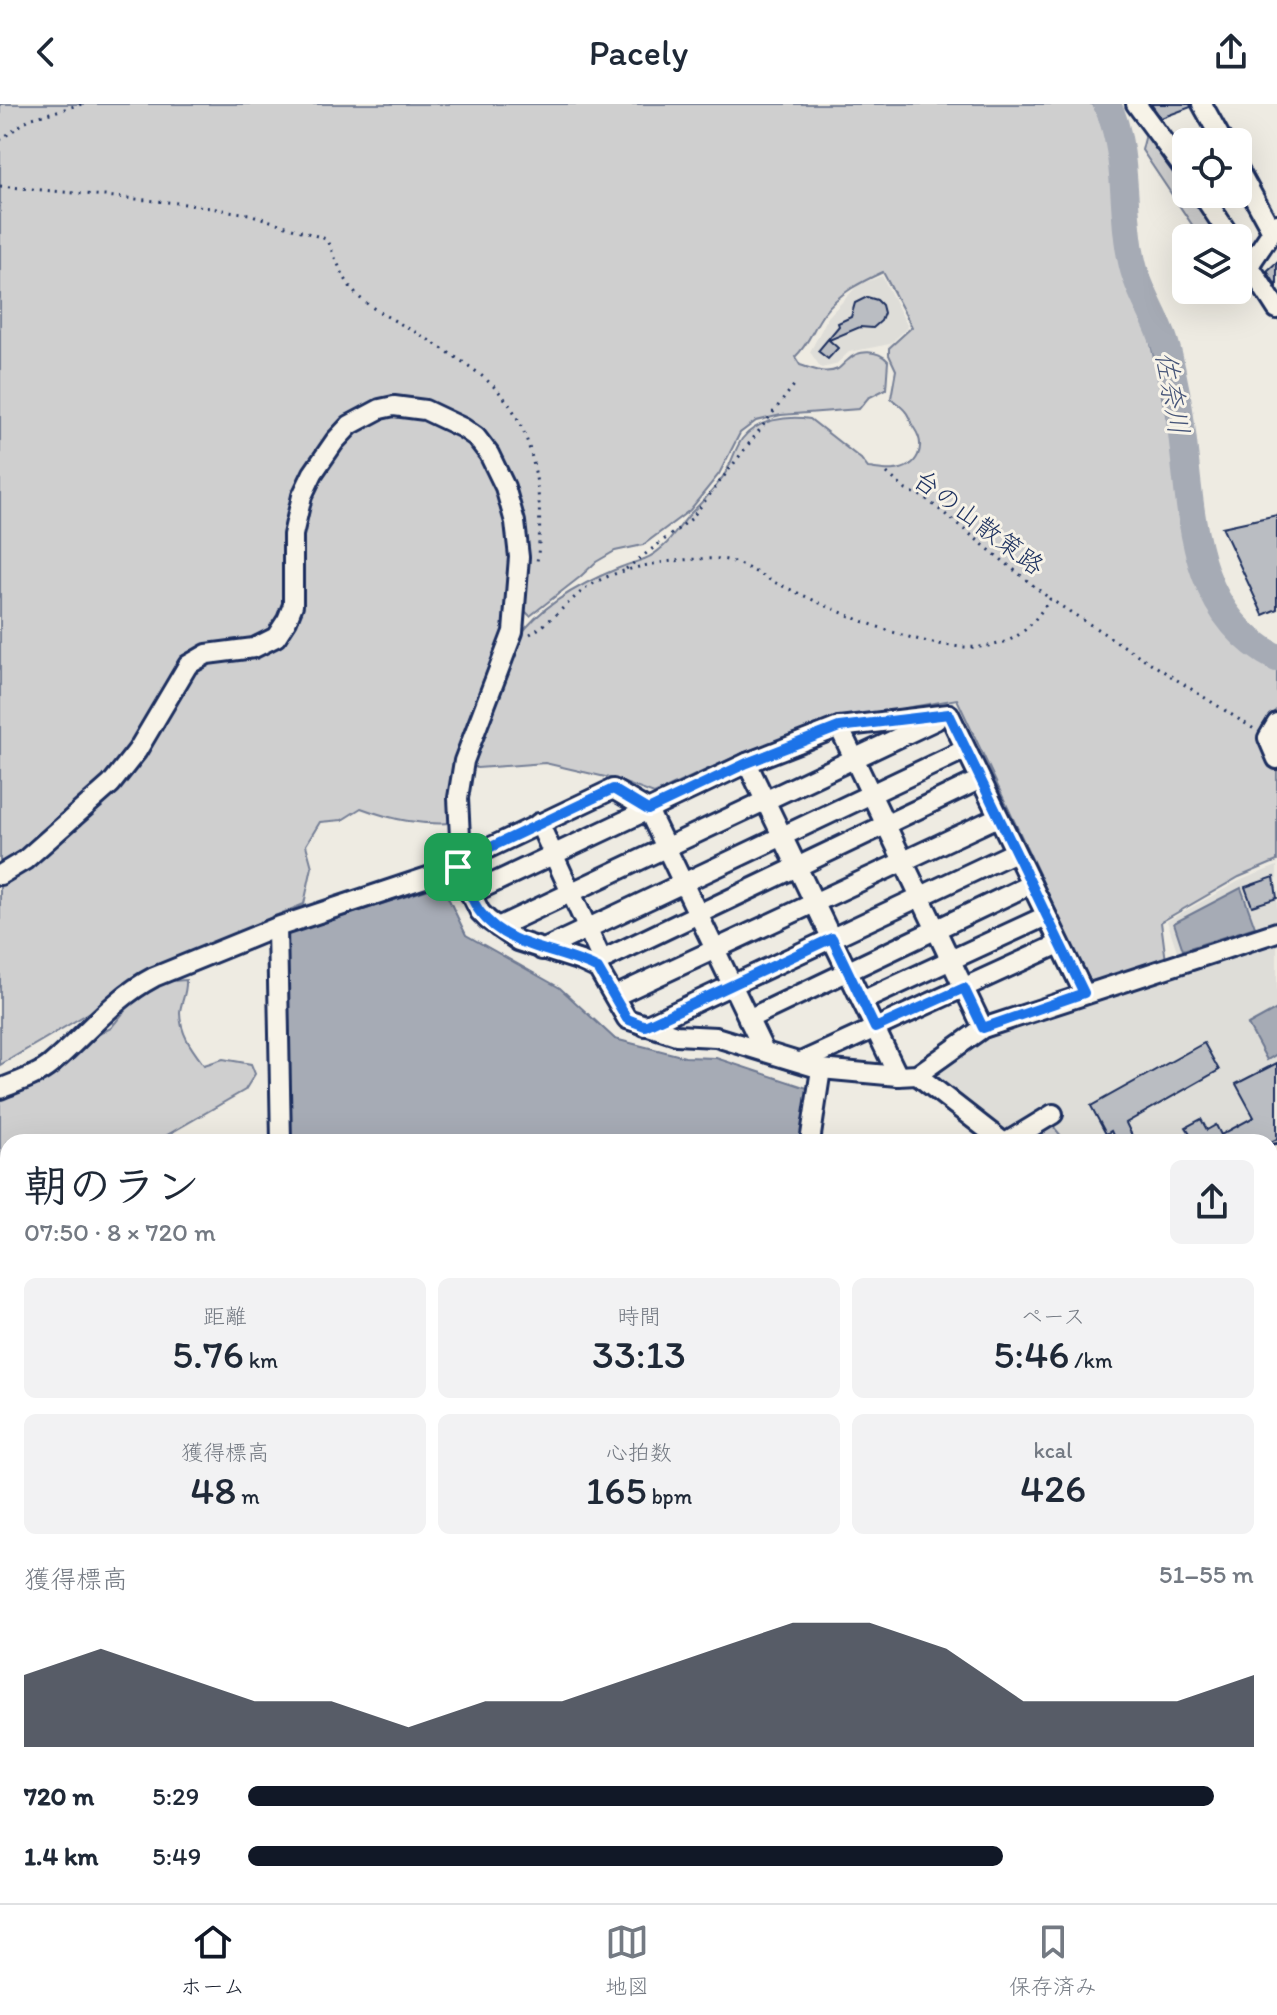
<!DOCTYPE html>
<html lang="ja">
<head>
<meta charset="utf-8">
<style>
  :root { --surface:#fff; --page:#f2f2f3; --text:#1f2937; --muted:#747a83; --line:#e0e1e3; --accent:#111827 }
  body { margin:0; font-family:Itim,"Klee One",sans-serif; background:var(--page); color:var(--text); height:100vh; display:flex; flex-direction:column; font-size:30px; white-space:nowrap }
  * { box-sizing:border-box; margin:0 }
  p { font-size:26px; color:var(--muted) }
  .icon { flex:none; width:44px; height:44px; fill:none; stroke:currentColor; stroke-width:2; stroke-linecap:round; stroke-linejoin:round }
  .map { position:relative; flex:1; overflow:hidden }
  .side { position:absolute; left:0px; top:1030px; width:1278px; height:770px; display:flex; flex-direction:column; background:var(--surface); border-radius:24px 24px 0 0; box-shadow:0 8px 32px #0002 }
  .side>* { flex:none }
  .tools { position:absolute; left:1172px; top:24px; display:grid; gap:16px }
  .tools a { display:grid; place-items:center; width:80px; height:80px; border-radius:12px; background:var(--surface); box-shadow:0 8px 32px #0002; font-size:40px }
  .pin { position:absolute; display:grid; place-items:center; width:68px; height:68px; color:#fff; margin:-34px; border-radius:16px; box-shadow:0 4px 12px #0006 }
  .round { display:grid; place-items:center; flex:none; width:84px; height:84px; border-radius:12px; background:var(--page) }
  .head { display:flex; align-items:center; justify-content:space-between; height:136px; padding:0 24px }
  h1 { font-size:44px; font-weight:600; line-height:60px }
  .stats { display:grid; grid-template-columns:repeat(3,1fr); gap:12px; height:136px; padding:8px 24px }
  .stats div { display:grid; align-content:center; border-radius:12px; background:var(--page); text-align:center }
  .stats b { font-size:40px; font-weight:600 }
  .stats small { font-size:22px; font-weight:400 }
  .stats p { font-size:22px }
  .chart { height:224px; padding:16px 24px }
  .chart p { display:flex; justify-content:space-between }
  .chart svg { width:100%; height:144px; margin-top:8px; fill:var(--accent); opacity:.7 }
  ul { padding:0 24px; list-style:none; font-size:26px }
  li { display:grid; grid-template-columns:128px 96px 1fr; align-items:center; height:60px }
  li i { height:20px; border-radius:10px; background:var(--accent) }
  header { display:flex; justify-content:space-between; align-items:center; height:104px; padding:0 24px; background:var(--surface); font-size:36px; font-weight:600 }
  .menu { display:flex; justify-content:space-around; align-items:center; height:112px; border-top:2px solid var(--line); background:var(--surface); font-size:22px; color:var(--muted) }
  .menu a { display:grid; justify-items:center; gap:4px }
  .menu .active { color:var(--accent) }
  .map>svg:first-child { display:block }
  .built { fill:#deddd8 }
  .green { fill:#cfcfcf; stroke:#757f96; stroke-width:2 }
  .water { fill:#a6abb5; stroke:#6e7992; stroke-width:2 }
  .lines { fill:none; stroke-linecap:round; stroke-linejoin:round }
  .river { stroke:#a6abb5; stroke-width:28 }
  .building { fill:#babdc2; stroke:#1b2f5e; stroke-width:2 }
  .minor-casing { stroke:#1b2f5e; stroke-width:24 }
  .major-casing { stroke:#1b2f5e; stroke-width:28 }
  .path { stroke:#1b2f5e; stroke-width:3; stroke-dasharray:2 6; stroke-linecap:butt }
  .minor { stroke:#f7f3e8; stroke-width:18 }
  .major { stroke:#f7f3e8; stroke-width:22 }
  .route-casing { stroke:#fff; stroke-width:16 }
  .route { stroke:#1a73e8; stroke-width:10 }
  .labels { text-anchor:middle; stroke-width:6; stroke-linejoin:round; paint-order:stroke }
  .street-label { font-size:26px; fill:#1b2f5e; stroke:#f7f3e8 }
  .water-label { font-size:28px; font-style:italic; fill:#455478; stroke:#f7f3e8 }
</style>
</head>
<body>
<header><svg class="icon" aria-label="back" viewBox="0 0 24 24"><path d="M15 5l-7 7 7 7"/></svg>Pacely<svg class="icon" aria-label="share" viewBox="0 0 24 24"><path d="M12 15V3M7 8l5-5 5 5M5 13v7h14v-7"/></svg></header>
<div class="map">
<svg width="1277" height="1799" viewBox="0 0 1277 1799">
  <rect width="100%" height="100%" fill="#eeebe2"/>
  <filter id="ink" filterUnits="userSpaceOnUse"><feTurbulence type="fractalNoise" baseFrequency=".0125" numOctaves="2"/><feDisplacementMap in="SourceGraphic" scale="16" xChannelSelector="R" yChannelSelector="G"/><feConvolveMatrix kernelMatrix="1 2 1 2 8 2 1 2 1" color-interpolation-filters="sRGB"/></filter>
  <g filter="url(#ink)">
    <!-- built -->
    <g class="built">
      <path d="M882 172 908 223 890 240 849 248 835 261 821 264 810 248 828 213 858 181Z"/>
      <path d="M1277 762V820L1179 853 1167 817 1241 776Z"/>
      <path d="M1277 838V1237L1270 1244V1038H1014L935 976V968L985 933Z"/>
      <path d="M1277 1279V1492L1270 1494V1286Z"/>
    </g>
    <!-- green -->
    <g class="green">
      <path d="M0 0H1093L1100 15 1112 56 1193 438C1212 501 1215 526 1277 558V605L1262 622 1260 637 1277 666V757L1239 773 1161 818 1166 857 1091 881 957 595 837 616 745 648 654 690 614 675 545 659 477 664 470 660 519 533C542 500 582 479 619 464 643 454 646 459 667 439 675 430 682 419 690 410 703 397 716 384 726 368 732 357 735 345 742 335 756 316 788 311 810 315L861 355 868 364C877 365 886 367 894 366 918 364 927 343 914 324 910 319 910 312 905 307 901 302 896 299 891 294L896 266 889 251V244L912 223 883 168C861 178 839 189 824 209 813 224 809 240 795 253L800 261C813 265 825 271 838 265 841 263 845 258 848 256 859 245 878 246 888 257L886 285 868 294 859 305 781 311 756 317 740 329 719 370 690 406 643 441 615 447 596 458 580 473 530 512 521 503 523 449 477 327 375 301 308 367 287 503 268 533 206 543 108 675 0 766Z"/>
      <path d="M1147 26 1186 80V90H1193L1223 134H1201L1142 46Z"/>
      <path d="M409 309 471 337 498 381 514 452 507 521 453 719C420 721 393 716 361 704L342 716 320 718 306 741 312 763 304 800 258 819 222 840 144 869 92 907 0 961V777L66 728 198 561 284 532 306 391 341 336 385 310Z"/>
      <path d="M186 876C187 890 181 897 180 908 180 930 192 945 204 961L223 955 251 960 255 970 245 986 155 1038H8V1415L0 1416V981L111 924 137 892 156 878Z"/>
      <path d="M1053 1022 1066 1038H1027Z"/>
      <path d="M1277 1065V1224L1270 1231V1069Z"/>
      <path d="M8 1430V1464L0 1458V1433Z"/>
      <path d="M0 1484 8 1490V1591L0 1587Z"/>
      <path d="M0 1736 8 1741V1792H88L87 1799H0Z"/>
      <path d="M166 1792H750L746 1799H170Z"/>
      <path d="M830 1792H959L956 1799H830Z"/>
      <path d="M1015 1792H1184L1180 1799H1013Z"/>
    </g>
    <!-- water -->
    <g class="water">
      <path d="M442 781 466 831 560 884 615 935 685 953 716 954 810 985 801 1038H287L284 831Z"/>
      <path d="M1241 784 1255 823 1183 846 1174 819Z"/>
      <path d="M1277 905V950L1267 956 1248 921Z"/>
    </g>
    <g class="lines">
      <!-- river -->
      <path class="river" d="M1107 0C1130 49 1120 110 1133 162 1139 186 1152 206 1161 229 1169 246 1172 270 1176 288 1194 380 1178 504 1277 554"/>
    </g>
    <!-- building -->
    <g class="building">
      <path d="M1151 0H1190L1191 3 1161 14Z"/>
      <path d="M1277 158V183L1267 167Z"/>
      <path d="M867 193 877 196 882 201 884 209 881 217 873 224 860 223 829 236 838 244 828 255 818 247 839 222 838 219 851 213 855 199Z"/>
      <path d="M1277 411V505L1263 511 1222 423Z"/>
      <path d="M1274 773 1277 794 1252 802 1245 783Z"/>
      <path d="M1204 939 1219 966 1126 1019 1135 1038H1116L1111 1027 1106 1030 1091 1002Z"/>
      <path d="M1277 959V1035L1271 1038H1184L1193 1034 1186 1023 1201 1015 1207 1026 1216 1021 1221 1031 1254 1013 1236 980Z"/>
    </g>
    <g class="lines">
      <defs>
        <g id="minor">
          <path d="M1136 0 1186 68"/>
          <path d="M1202 0 1223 38"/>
          <path d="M1238 65 1272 127"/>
          <path d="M1202 90 1231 134"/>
          <path d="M1238 144 1277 205"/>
          <path d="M1250 160 1277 120"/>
          <path d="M1277 619 1268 634 1277 655"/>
          <path d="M839 623 983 924"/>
          <path d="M747 659 898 972"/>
          <path d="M539 719 602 856 598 865"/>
          <path d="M0 771 25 756 111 680 137 647 188 561 207 550 254 544 276 533 287 516 293 501V431L302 392 313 369 335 337 350 321 380 305 394 302 425 306 463 324 476 333 489 350 505 383 515 418 519 453 513 528 464 657 458 694 460 733 458 763 480 808 488 816 518 837 581 857 598 865 627 915 676 931 716 933 821 965 898 972 917 971 983 924 1277 828"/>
          <path d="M470 790 648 706 764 947"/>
          <path d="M277 823 281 1038"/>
          <path d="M498 823 936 616"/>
          <path d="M542 846 964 646"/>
          <path d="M602 856 979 676"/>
          <path d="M615 892 998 713"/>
          <path d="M862 897 1046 812"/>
          <path d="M748 915 1031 780"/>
          <path d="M645 922 1015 748"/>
          <path d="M801 958 1059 840"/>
          <path d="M917 971 1003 1038"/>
          <path d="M0 985C16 978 37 972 50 961 86 931 112 895 154 873L277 823 458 763 472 752 613 685 648 706 747 659 839 623 949 610 1084 889"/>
          <path d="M810 1038 821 965"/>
          <path d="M1007 1038 1053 1010"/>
          <path d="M1270 1054 1277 1050"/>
          <path d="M0 1418H8"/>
          <path d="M0 1472 8 1476"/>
          <path d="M1270 1497 1277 1495"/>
          <path d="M0 1583 8 1585"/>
          <path d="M0 1645 8 1643"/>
          <path d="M1262 1792V1799"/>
          <path d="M100 1799 102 1792"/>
          <path d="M959 1799 961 1792"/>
        </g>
        <g id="major">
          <path d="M1270 1272 1277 1266"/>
          <path d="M1005 1799 1007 1792"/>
        </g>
      </defs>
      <!-- minor casing -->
      <use href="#minor" class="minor-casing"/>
      <!-- major casing -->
      <use href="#major" class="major-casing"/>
      <!-- path -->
      <g class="path">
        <path d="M0 36 29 15 82 0"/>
        <path d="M0 82 178 99 249 110 326 135C334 150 344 177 355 189 374 209 404 220 427 235 455 253 489 272 508 299 538 340 544 410 537 458"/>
        <path d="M887 369 906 386 924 393 1050 495"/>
        <path d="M626 465 691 415 795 280"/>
        <path d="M530 530C554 517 572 491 596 478 627 461 686 453 721 455 739 457 760 471 776 479 834 505 945 562 1007 537 1027 529 1038 512 1050 495L1254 625"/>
        <path d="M1270 1676 1277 1674"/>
        <path d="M362 1799 373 1792"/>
      </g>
      <!-- minor -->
      <use href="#minor" class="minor"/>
      <!-- major -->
      <use href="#major" class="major"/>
    </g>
  </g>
  <g class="lines" filter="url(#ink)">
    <defs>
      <path id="route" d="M949 610 1084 889 983 924 964 884 875 924 832 834 645 922 627 915 598 865C560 845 508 845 480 808 471 796 465 778 458 763L472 752 613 685 648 706 747 659 839 623Z"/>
    </defs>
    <!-- route casing -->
    <use href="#route" class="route-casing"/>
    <!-- route -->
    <use href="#route" class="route"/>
  </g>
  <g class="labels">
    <!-- street labels -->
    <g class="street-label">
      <text transform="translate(979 418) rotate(37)" y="9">台の山散策路</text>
    </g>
    <!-- water labels -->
    <g class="water-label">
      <text transform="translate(1173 289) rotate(80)" y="10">佐奈川</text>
    </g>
  </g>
</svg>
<div class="tools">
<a><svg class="icon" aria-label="locate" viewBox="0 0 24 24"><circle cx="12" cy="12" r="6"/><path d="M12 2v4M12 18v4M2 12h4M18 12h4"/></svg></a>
<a><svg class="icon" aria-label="layers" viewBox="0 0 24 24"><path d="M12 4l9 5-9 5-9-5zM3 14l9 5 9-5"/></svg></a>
</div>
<div class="pin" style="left:458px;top:763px;background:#1e9e55"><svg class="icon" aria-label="arrive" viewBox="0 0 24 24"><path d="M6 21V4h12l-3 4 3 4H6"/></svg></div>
<section class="side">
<div class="head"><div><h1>朝のラン</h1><p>07:50 · 8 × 720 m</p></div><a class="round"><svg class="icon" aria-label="share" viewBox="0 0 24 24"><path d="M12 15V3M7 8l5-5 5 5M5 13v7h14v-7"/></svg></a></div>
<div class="stats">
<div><p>距離</p><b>5.76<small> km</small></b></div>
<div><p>時間</p><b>33:13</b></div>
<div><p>ペース</p><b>5:46<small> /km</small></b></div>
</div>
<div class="stats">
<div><p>獲得標高</p><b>48<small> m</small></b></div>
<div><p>心拍数</p><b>165<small> bpm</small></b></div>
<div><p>kcal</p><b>426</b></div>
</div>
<div class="chart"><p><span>獲得標高</span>51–55 m</p>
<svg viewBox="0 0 160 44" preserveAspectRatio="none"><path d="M0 44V22L10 14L20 22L30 30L40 30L50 38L60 30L70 30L80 22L90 14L100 6L110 6L120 14L130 30L140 30L150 30L160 22V44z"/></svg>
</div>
<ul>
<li><b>720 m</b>5:29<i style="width:96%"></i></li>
<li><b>1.4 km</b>5:49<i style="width:75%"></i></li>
</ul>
</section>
</div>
<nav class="menu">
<a class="active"><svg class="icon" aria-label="home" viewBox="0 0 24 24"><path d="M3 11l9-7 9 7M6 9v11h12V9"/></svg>ホーム</a>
<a><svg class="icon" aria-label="map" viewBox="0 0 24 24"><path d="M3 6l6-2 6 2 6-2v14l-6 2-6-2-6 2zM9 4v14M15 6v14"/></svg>地図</a>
<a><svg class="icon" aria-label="saved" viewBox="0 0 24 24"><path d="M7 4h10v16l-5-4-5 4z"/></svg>保存済み</a>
</nav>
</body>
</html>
